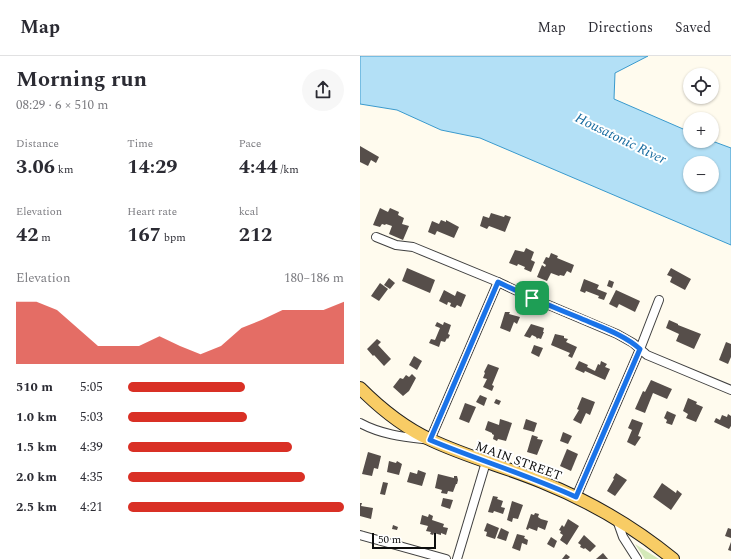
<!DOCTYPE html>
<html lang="en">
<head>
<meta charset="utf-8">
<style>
  :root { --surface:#fff; --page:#f7f7f7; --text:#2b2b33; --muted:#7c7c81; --line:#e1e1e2; --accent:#d93025 }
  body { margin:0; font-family:Spectral,serif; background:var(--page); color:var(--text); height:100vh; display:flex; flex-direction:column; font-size:15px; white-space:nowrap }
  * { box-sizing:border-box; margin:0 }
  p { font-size:13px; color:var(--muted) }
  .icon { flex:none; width:22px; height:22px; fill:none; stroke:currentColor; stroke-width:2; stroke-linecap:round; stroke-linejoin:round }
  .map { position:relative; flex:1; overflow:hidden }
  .side { display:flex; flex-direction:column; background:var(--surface); width:360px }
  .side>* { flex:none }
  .buttons { position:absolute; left:323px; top:12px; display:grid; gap:8px }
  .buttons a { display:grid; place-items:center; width:36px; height:36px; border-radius:50%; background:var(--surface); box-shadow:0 1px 3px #0004; font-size:20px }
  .scale { position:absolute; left:12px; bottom:10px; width:64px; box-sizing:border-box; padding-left:4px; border:2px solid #0d0d0d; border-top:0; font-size:11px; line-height:14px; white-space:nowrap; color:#0d0d0d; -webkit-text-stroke:3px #fff; paint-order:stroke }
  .pin { position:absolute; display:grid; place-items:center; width:34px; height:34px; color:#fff; margin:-17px; border-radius:8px; box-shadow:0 2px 6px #0006 }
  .round { display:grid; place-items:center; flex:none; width:42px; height:42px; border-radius:21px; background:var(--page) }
  .summary { display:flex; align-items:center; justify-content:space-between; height:68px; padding:0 16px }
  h1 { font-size:22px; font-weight:700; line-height:30px }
  .metrics { display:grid; grid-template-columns:repeat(3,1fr); gap:6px; height:68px; padding:4px 16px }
  .metrics div { display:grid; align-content:center }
  .metrics b { font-size:20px; font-weight:700 }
  .metrics small { font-size:11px; font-weight:400 }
  .metrics p { font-size:11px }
  .chart { height:112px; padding:8px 16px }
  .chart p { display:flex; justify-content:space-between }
  .chart svg { width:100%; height:72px; margin-top:4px; fill:var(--accent); opacity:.7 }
  ul { padding:0 16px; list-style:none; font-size:13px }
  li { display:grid; grid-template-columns:64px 48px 1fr; align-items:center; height:30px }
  li i { height:10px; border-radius:5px; background:var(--accent) }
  header { display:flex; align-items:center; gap:24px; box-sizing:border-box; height:56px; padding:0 20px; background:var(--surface); border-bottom:1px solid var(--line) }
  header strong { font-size:19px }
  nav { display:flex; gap:22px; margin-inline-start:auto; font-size:14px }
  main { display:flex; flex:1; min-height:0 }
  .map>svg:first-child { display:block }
  .green { fill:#d4e9b8 }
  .water { fill:#b3e0f6; stroke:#3a9acd; fill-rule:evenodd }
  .building { fill:#564e4a }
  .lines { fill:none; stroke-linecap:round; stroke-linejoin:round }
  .street-casing { stroke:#404040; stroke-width:10 }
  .primary-casing { stroke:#1e1e1e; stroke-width:14 }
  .street { stroke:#fff; stroke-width:8 }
  .primary { stroke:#f8cc65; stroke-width:12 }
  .route-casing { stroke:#fff; stroke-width:8 }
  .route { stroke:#1a73e8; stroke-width:5 }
  .labels { text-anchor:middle; stroke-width:4; stroke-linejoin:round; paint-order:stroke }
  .street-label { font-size:13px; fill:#0d0d0d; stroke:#fff }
  .water-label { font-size:14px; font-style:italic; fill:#176b9f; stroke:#fff }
</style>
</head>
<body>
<header>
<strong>Map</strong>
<nav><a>Map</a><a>Directions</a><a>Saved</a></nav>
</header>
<main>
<section class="side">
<div class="summary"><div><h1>Morning run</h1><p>08:29 · 6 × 510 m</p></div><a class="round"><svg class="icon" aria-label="share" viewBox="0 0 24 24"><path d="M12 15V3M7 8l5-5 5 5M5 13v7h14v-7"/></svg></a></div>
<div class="metrics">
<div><p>Distance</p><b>3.06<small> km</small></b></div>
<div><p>Time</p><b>14:29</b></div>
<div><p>Pace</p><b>4:44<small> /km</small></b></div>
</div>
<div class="metrics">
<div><p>Elevation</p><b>42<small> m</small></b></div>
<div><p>Heart rate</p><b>167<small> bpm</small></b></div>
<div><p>kcal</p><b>212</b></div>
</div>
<div class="chart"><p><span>Elevation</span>180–186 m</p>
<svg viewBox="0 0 160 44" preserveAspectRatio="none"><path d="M0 44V6L10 6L20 11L30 22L40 33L50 33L60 33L70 27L80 33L90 38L100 33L110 22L120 17L130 11L140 11L150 11L160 6V44z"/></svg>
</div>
<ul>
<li><b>510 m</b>5:05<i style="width:54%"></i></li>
<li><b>1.0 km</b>5:03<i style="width:55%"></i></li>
<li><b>1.5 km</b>4:39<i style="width:76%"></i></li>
<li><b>2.0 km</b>4:35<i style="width:82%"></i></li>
<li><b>2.5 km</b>4:21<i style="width:100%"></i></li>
</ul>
</section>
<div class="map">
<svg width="371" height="503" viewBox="0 0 371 503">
  <rect width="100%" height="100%" fill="#fffbee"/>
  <!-- green -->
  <path class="green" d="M275 488 299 503H285Z"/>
  <!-- water -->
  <path class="water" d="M0 0H288L255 17 254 43 330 76V85H352L371 92V189L120 82 81 74 37 54 0 48ZM330 107H352V129H330Z"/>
  <!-- building -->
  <g class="building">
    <path d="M0 90 19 101 16 107 11 104 8 110 0 106Z"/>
    <path d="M20 152 28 156 30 152 39 156 38 159 44 162 42 168 49 170 43 184 29 178 32 170 26 168 25 169 22 168 20 171 13 169Z"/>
    <path d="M131 157 144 161 145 159 151 161 145 176 129 170 127 173 120 170 123 160 129 162Z"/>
    <path d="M81 164 86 166V164L99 171 94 182 77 175 75 179 68 176 72 165 79 168Z"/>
    <path d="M166 192 174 196 171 204 175 206 171 216 164 213 165 211 158 208 157 210 149 207 155 194 164 196Z"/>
    <path d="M191 197 198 200 197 202 214 209 211 217 207 215 204 220 200 219 199 220 191 217 187 225 177 221 182 209 185 211 186 209 183 207 186 201 189 202Z"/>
    <path d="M47 212 75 224 70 237 42 225Z"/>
    <path d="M311 212 331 223 325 234 310 226 312 221 307 219Z"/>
    <path d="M29 222 35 227 30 233 24 229Z"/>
    <path d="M224 223 239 229 237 233 247 237 244 244 238 242 239 240 226 235 225 237 220 235Z"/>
    <path d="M249 224 254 226 252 232 247 230Z"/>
    <path d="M20 227 28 233 19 245 11 240Z"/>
    <path d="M84 234 95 240 97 235 106 239 101 251 97 249 95 252 90 250 91 247 88 246 87 249 79 245Z"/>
    <path d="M256 234 280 245 275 256 259 248 257 252 249 248Z"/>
    <path d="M145 256H150L149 258 160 261 157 268 154 266 150 276 140 272Z"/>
    <path d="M309 264 318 268V269L341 278 334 293 316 285 319 278 306 272Z"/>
    <path d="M77 266 83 269 84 266 91 269 88 278 90 279 88 283 87 282 85 286 81 285 79 291 69 287 71 283 75 284 80 272 75 270Z"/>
    <path d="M171 268 184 272 183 276H184L181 283 178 282 177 283 176 281 172 279 170 282 164 280Z"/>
    <path d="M195 278 204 280V282L208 283 206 286 217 291 212 302 208 300 210 297 191 289Z"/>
    <path d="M17 283 21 286 18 289 31 303 24 310 14 299 13 300 7 293Z"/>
    <path d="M366 286 371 288V301L368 308 359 304Z"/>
    <path d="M174 289 183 292 179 301 171 297Z"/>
    <path d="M54 300 62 305 57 314 49 309Z"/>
    <path d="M219 305 228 309 227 311 235 315 238 308 240 309 241 305 247 308 245 311 250 313 245 324 225 315 224 317 215 313Z"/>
    <path d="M128 308 139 312 132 329 134 330 132 335 123 331 127 323 123 322 125 317 124 316Z"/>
    <path d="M52 318 56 322 49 335 43 340 33 331 40 322 43 323 46 319 49 321Z"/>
    <path d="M291 324 312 333 307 343 293 337 285 357 275 353 283 335 285 336Z"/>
    <path d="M120 339 127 342 124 350 116 346Z"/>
    <path d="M222 341 235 346 230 359 226 357 221 368 213 364 219 354 217 353Z"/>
    <path d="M328 342 337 346 336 348 343 351 336 366 326 362 328 358 323 355Z"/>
    <path d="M136 343 141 345 139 349 134 347Z"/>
    <path d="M105 347 116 351 109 367 99 363Z"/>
    <path d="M307 355 316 359 312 369 306 367 307 364 304 362Z"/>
    <path d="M368 358 371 360V370L369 373 354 366 356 362 360 364 362 359 367 361Z"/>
    <path d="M140 363 152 367 146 385 138 383 137 385 133 383 134 379 132 378V377L125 374 128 365 139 369Z"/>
    <path d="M166 363 177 367 174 376 163 373Z"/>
    <path d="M272 363 283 367 278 380 281 381 275 390 267 386 272 374 268 372Z"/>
    <path d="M203 376 212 380 208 388 200 385Z"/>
    <path d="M172 379 178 381 177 383 183 384 177 399 167 396Z"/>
    <path d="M207 393 218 398 211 415 200 410Z"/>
    <path d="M8 396 21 400 18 413 14 412 12 420 2 418Z"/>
    <path d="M29 405 36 407 37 405 42 408 39 419 27 416Z"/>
    <path d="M58 414 66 417 62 430 47 426 50 416 57 418Z"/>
    <path d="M256 417 267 424 255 440 247 435 254 423 253 422Z"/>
    <path d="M78 418 94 422V420H97L98 424 97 428H96L93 436 88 435 87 438 81 437 82 434 75 432Z"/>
    <path d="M23 426 28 427 25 439 20 438Z"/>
    <path d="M302 427 316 437 317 434 322 438 311 454 293 441Z"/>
    <path d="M133 440 138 441 137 443 143 445 141 451 145 452 143 458 134 455 133 457 128 456Z"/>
    <path d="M83 442 93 444 90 453 81 450Z"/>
    <path d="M152 445 163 449 158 463 153 462 152 466 147 464Z"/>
    <path d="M0 447H2L1 450 13 452 11 463 0 460Z"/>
    <path d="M175 457 179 458 178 461 181 463 188 465 185 474 178 471 177 475 169 472 168 474 166 473 171 458 174 459Z"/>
    <path d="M69 458 73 460 72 464 84 468 83 471 88 472 86 479 81 477V479L74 477 73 479 70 478 71 476 66 475 68 470 60 468 62 459 68 461Z"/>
    <path d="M208 463 219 470 207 489 200 484 203 479 200 477 201 475 199 474 202 469 204 471Z"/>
    <path d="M127 467 139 472 135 483 126 480 127 476 124 475Z"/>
    <path d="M33 469 38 471 37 474 32 473Z"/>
    <path d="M141 472 149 476 146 485 137 482Z"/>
    <path d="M368 472 371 473V482L365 480Z"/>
    <path d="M157 478 165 480 164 482 168 484 167 489 162 487 160 495 152 492Z"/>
    <path d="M224 479 236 490 230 496 225 492 224 493 220 491 221 489 218 487Z"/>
    <path d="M191 481 197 485 194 492 187 488Z"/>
    <path d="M371 486V495L368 494Z"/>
    <path d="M243 497 248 503H236Z"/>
    <path d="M206 498 210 501 208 503H202Z"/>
  </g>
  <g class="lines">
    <defs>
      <g id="street">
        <path d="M16 181 36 189 53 191 138 226 172 242 257 278 273 287 287 299 371 334"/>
        <path d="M0 367C22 379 45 381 70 384L138 226"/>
        <path d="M216 441 280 293 299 244"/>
        <path d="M257 464 263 481 277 503"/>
        <path d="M0 479 86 503"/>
        <path d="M97 503 126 406"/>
      </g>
      <path id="primary" d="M0 332C20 352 45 372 71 384 107 401 146 411 182 426 229 445 274 471 313 503"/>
    </defs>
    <!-- street casing -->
    <use href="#street" class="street-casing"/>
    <!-- primary casing -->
    <use href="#primary" class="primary-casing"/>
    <!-- street -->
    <use href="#street" class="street"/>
    <!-- primary -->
    <use href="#primary" class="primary"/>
  </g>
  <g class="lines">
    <defs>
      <path id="route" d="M138 226C165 239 192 251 220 262 240 271 263 278 280 293L216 441C168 419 118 404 70 384Z"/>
    </defs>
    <!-- route casing -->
    <use href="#route" class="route-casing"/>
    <!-- route -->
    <use href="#route" class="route"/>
  </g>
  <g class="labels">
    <!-- street labels -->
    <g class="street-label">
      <text transform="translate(159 404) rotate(20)" y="5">MAIN STREET</text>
    </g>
    <!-- water labels -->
    <g class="water-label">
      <text transform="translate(261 82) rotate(26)" y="5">Housatonic River</text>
    </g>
  </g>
</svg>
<div class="buttons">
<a><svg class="icon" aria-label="locate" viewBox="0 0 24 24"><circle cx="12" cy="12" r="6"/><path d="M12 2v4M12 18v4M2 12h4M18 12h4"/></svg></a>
<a>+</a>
<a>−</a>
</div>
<div class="scale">50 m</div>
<div class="pin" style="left:172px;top:242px;background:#1e9e55"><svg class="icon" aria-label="arrive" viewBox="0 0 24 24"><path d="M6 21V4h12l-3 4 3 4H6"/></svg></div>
</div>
</main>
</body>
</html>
